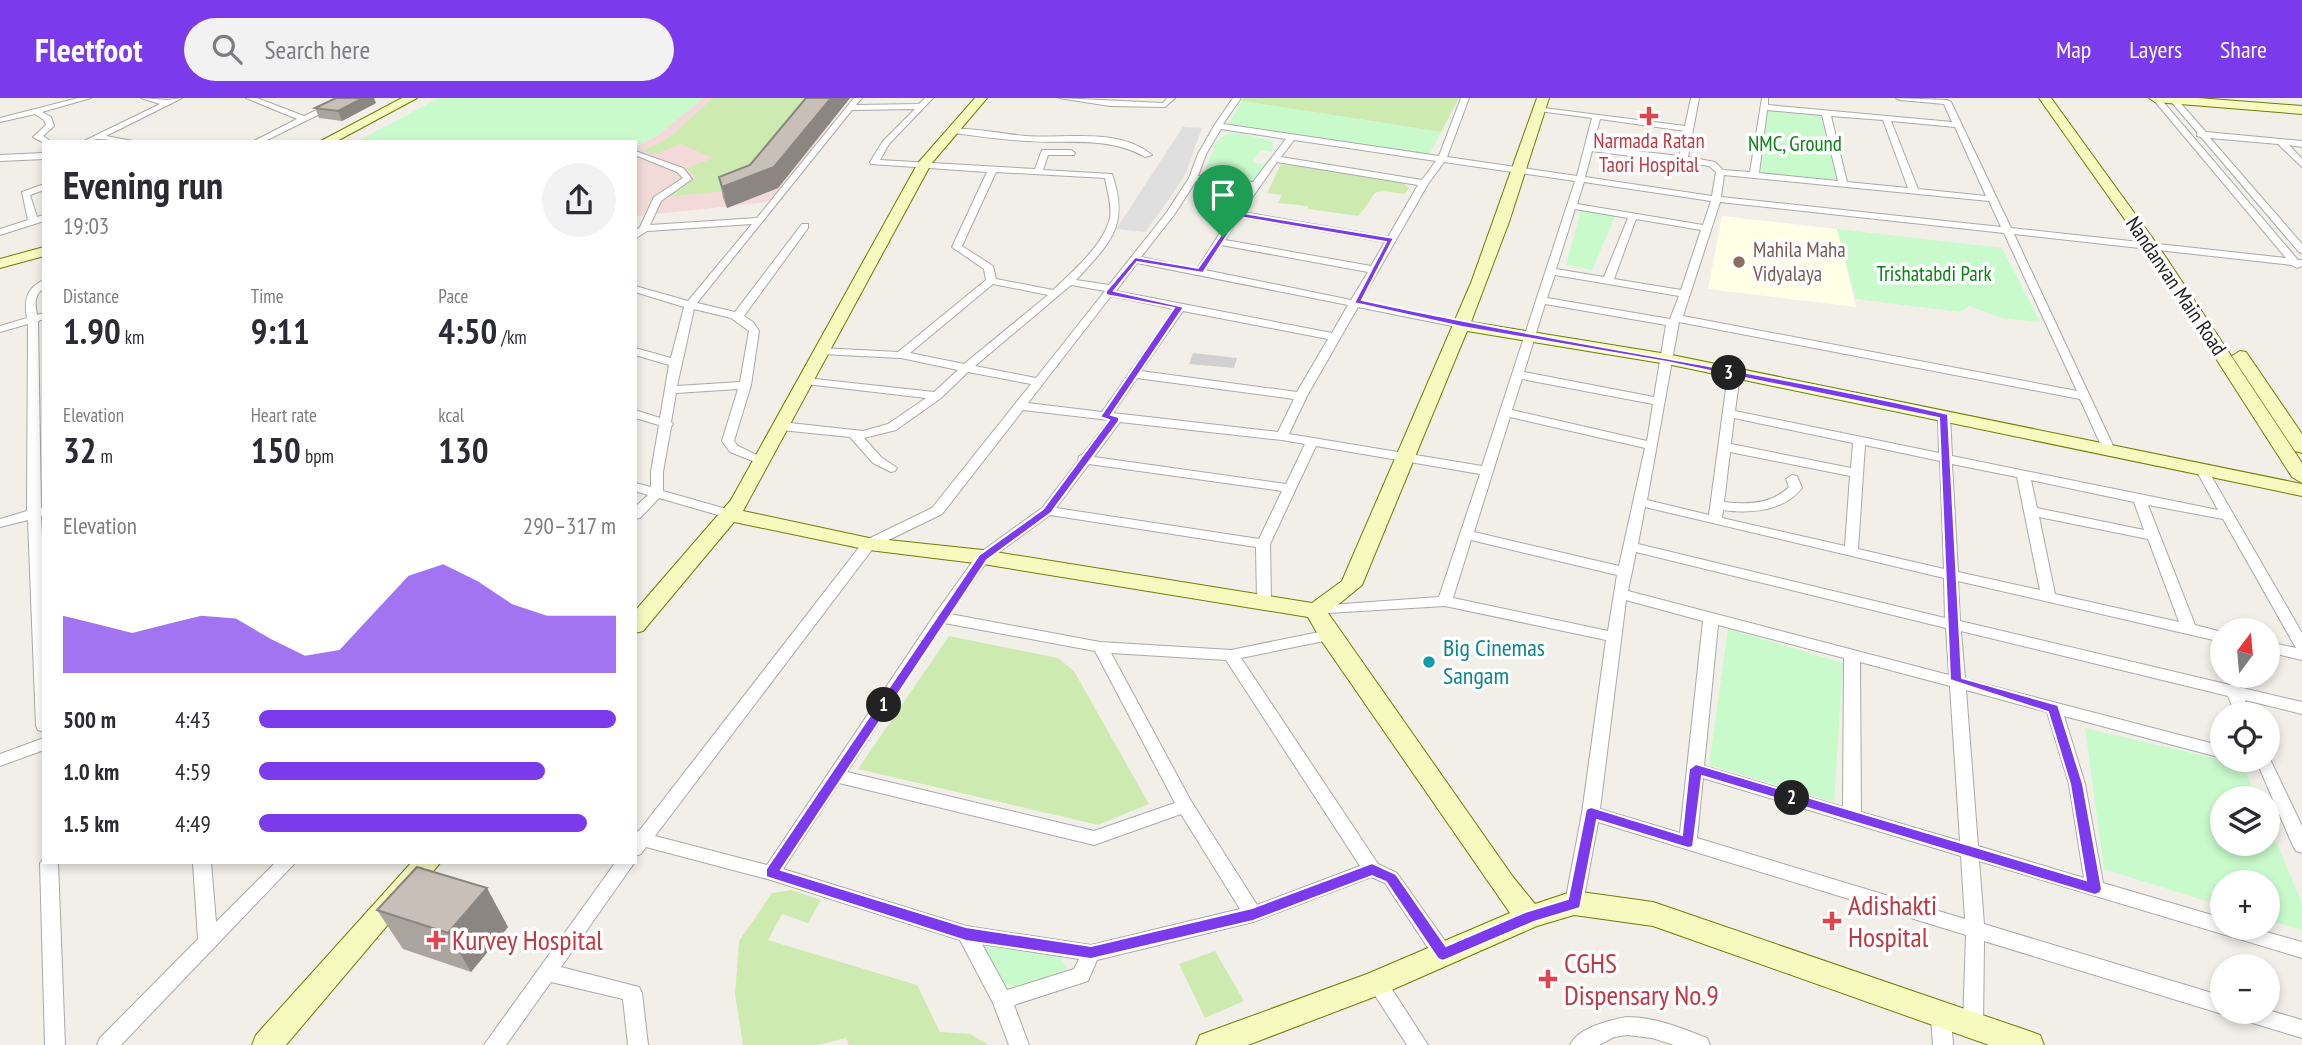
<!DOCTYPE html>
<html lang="en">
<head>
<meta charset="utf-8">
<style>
  :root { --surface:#fff; --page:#f2f2f3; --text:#2b2b33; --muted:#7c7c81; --accent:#7c3aed }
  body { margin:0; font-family:"PT Sans Narrow",sans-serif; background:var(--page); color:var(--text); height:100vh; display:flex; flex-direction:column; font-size:26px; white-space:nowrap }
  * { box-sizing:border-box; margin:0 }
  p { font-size:23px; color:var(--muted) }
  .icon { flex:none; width:38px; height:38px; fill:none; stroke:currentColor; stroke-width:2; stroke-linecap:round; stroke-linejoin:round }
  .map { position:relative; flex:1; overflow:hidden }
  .panel { position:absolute; left:42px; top:42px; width:595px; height:724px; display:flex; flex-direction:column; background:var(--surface); border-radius:0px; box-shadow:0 4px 10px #0003 }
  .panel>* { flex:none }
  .needle { width:46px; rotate:16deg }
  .controls { position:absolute; left:2210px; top:520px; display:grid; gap:14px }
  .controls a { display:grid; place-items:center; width:70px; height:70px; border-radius:50%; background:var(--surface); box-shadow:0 4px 10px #0003; font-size:35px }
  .pin { position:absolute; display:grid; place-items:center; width:60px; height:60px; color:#fff; margin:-72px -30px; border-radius:50% 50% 50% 0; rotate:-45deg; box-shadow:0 0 7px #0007 }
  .pin .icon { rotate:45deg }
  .km { position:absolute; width:35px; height:35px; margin:-18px; border-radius:50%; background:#222; color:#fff; font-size:19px; line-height:35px; text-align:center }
  .round { display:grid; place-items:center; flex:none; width:74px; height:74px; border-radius:37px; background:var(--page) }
  .head { display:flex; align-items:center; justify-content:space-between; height:119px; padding:0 21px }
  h1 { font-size:38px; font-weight:800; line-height:52px }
  .stats { display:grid; grid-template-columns:repeat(3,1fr); gap:10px; height:119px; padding:7px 21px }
  .stats div { display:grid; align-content:center }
  .stats b { font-size:35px; font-weight:800 }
  .stats small { font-size:19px; font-weight:400 }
  .stats p { font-size:19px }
  .chart { height:196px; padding:14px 21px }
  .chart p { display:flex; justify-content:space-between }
  .chart svg { width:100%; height:126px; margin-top:7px; fill:var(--accent); opacity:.7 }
  ul { padding:0 21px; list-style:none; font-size:23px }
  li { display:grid; grid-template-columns:112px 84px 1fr; align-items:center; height:52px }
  li i { height:18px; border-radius:9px; background:var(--accent) }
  header { display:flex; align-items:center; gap:42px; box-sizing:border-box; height:98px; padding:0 35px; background:var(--accent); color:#fff }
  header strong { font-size:33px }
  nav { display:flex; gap:38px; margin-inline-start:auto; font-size:24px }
  .search { width:490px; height:63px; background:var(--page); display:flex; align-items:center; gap:18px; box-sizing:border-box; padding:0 24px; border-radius:38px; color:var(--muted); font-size:26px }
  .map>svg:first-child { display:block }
  .residential { fill:#e0dfdf }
  .commercial { fill:#f2dad9 }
  .education { fill:#ffffe5 }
  .religious { fill:#d0d0d0 }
  .grass { fill:#cdebb0 }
  .park { fill:#c8facc }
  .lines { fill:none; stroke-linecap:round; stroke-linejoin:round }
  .street-casing { stroke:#a9a9a9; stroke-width:2 }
  .secondary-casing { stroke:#707d05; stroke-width:2 }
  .street { fill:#fff; fill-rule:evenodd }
  .secondary { fill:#f7fabf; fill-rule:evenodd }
  .wall { fill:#aba49e }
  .shaded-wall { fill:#8b8681 }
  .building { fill:#c7bfb8; stroke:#8b8681; stroke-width:2 }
  .route { fill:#7c3aed; stroke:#fff; stroke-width:2; fill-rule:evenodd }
  .health-dot { fill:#e0444e; stroke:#fff; stroke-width:2.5 }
  .education-dot { fill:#8d6e63; stroke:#fff; stroke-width:2.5 }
  .culture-dot { fill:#0f9aa8; stroke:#fff; stroke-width:2.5 }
  .labels { text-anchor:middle; stroke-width:7; stroke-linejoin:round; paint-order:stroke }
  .far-health-label { font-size:21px; fill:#be3a42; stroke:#fff }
  .far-park-label { font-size:21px; fill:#0c8416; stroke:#fff }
  .far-education-label { font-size:21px; fill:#785e54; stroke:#fff; text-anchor:start }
  .far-street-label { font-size:21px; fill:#222; stroke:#fff }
  .culture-label { font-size:24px; fill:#0d838f; stroke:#fff; text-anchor:start }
  .near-health-label { font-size:28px; fill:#be3a42; stroke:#fff; text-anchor:start }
</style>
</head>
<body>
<header>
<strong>Fleetfoot</strong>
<div class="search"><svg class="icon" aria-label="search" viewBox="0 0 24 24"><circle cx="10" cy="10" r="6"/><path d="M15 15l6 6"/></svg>Search here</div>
<nav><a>Map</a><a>Layers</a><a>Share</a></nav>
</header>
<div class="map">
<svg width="2302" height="947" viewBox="0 0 2302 947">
  <rect width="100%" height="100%" fill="#f2efe9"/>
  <!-- residential -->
  <path class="residential" d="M1183 29 1202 30 1185 77 1172 97 1145 134 1116 131Z"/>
  <!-- commercial -->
  <path class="commercial" d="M703 0H850L773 101 761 105 635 118V49L658 37Z"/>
  <!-- education -->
  <path class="education" d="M1722 118 1837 131 1856 209 1708 191Z"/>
  <!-- religious -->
  <path class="religious" d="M1193 255 1237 260 1234 270 1189 266Z"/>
  <!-- grass -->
  <g class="grass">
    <path d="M713 0H809L732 92 666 99 693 82 696 78 685 71 713 60 681 46 652 57 643 53 669 40Z"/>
    <path d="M1243 0H1459L1441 34 1242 3Z"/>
    <path d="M1281 66 1401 83 1409 90 1404 96C1364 90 1381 94 1358 118L1308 111V108L1278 105 1282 97 1267 95Z"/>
    <path d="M949 538 1058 560 1074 573 1149 706 1098 727 858 671Z"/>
    <path d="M792 792 821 802 808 825 782 816 768 842 917 887 940 934 970 936 989 947H849L846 940 817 947H743L735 896 739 843 772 795Z"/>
    <path d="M1215 853 1244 903 1205 920 1179 866Z"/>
  </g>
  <!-- park -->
  <g class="park">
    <path d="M439 0H703L658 37 635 49V44H356Z"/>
    <path d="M1242 3 1441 34 1429 57 1227 28Z"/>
    <path d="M1767 11 1820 16 1837 83 1761 75Z"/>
    <path d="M1238 35 1273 43 1272 54 1261 52 1252 64 1266 67 1256 81 1242 80 1238 73 1219 72 1213 76 1206 70C1214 52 1216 34 1238 35Z"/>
    <path d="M1581 112 1615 118 1592 172 1566 167Z"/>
    <path d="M1837 131 2002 150 2040 224 2001 220 1970 208 1960 214 1856 201Z"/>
    <path d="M1728 531 1843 565 1834 704 1709 667Z"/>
    <path d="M2085 630 2243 667 2257 700H2222V746H2268V725L2302 805V832L2268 822V784H2222V808L2104 771Z"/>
    <path d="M977 843 1058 855 1067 871 1020 890 1003 886Z"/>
  </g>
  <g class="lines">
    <defs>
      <g id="street">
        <path d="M78 0H91L42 14 51 19 54 28 43 38 52 44 44 45 33 39 46 27 44 22 35 16 0 24V20Z"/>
        <path d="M141 0 167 2 182 0 106 38 138 44 98 41 82 44 160 6Z"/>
        <path d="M246 0H257L304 18 342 0H352L263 44H252L297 21Z"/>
        <path d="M854 0H862L856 7 919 6 925 0H933L889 46 880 62 1035 71 1042 52H1071L1075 55 1074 57H1048L1043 72 1112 76C1130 128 1110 145 1076 182L1109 187 1167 114 1189 80 1198 56 1214 28 1233 0H1241L1223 26 1439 58 1461 0H1469L1447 59 1577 78 1592 20 1539 13H1536V9L1685 28 1691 0H1699L1688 59 1715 64 1723 72 1750 74 1762 0H1768V7L1952 24 1944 6 1900 2 1896 0 1947 2 1951 4 2011 130 2286 160 2152 0H2160L2298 162H2302V168L2297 170 2292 167 2014 136 2116 354 2114 357 2110 358 2104 354 2080 301 1679 224 1647 402 1709 417 1728 276 1734 273 1740 276 1735 313 1939 355 1938 318 1944 314 1950 318 1952 358 2218 412 2196 372 2198 369H2206L2302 535V562L2268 554V544L2296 550 2223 421 2148 407 2195 527 2222 534V544L1958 483 1960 523 2302 604V616L2245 602 2251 616H2235L2228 598 1961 533 1965 581 2222 648V660L2064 618 2085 686 2103 785 2222 820V830H2252L2302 844V860L1979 763 1984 826 2222 898V914H2228L2222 916 1984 843 1983 928 1980 934 1973 937 1966 934 1963 928 1966 837 1598 724 1583 805 1580 810 1574 813 1568 810 1565 805 1582 715 1606 542 1445 508 1311 516 1309 513 1311 510 1316 508 1439 499 1480 376 1316 348 1270 446 1271 503 1269 506 1264 508 1257 503 1256 449 1050 417 988 462 950 516 1100 544 1231 552 1329 532 1334 533 1336 537 1334 541 1241 560 1378 766 1397 775 1450 850 1452 856 1450 862 1443 864 1436 862 1385 785 1371 779 1253 824 1097 862 1088 883 1014 907 1029 947H1009L993 905 960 842 771 782 646 749 641 756 635 758V734L639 733 864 443 932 410 1031 286 968 274 941 300 896 332 864 340 881 359 897 370 895 373 891 374 873 365 850 339 781 332 775 328 781 324 863 333 888 326 926 300 806 286 800 283 806 280 934 294 958 272 901 260 821 256 815 253 821 250 898 254 986 182 984 171 952 149 987 74 871 66 870 64 883 43 915 11 852 12 697 205 735 214 802 126H808V130L744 218 753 224 759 233 751 287 734 343 738 348 769 363 763 367 730 354 722 343 738 291 676 295 671 324 673 326 671 329 663 374V393L737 414 739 417 732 421 659 400 640 420 635 421V409L648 397 635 393V385L651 389V374L659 327 635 320V312L660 320 669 267 635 257V250L671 260 684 209 635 194V188L688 203 752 126 647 133 635 141V133L640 129 654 99 683 80 677 74 635 57V53L683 70 692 81 661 103 650 127 757 120ZM1767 12 1822 17 1838 83 1759 75ZM1831 18 1883 22 1908 90 1847 84ZM1600 21 1685 33 1679 58 1593 48ZM1891 23 1955 29 1986 98 1918 91ZM1221 31 1286 41 1253 84 1198 78 1206 56ZM1294 42 1436 63 1422 82 1281 59ZM1592 53 1709 68 1716 74 1712 98 1585 79ZM1277 64 1418 87 1388 139 1242 114ZM1444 64 1575 83 1482 368 1289 336 1307 298 1358 209 1462 230 1467 227 1462 224 1361 203 1428 86ZM996 74 1105 80C1107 92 1112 107 1110 119 1106 145 1070 176 1053 192L996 181 993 168 962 148ZM1724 77 1989 103 2001 129 1721 99ZM1196 83 1249 89 1197 171 1141 159 1174 117ZM1584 84 1711 103 1703 127 1577 106ZM1720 104 2004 135 2077 293 1683 218ZM1575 111 1628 120 1604 179 1556 171ZM1239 119 1385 144 1371 168 1225 142ZM1636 121 1701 132 1681 192 1614 181ZM1221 147 1368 174 1351 202 1205 172ZM1137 165 1348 207 1332 235 1116 193ZM1555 177 1679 198 1670 221 1547 200ZM993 186 1048 197 964 266 910 255ZM1071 187 1105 193 1036 280 975 268ZM1111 198 1174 211 1102 314 1028 305ZM1545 206 1666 227 1654 299 1524 274ZM694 211 731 220 749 233 740 284 677 288ZM1183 213 1328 241 1297 294 1141 273ZM1137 280 1294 301 1278 334 1113 315ZM1522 281 1653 306 1647 343 1512 312ZM1023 312 1109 322 1082 357 1079 358 1078 363 1042 410 978 456 935 516 767 767 655 738 874 449 942 416ZM1510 319 1645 350 1619 468 1474 434ZM1734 320 1853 345 1851 370 1731 346ZM1120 324 1282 342 1305 346 1286 386 1094 359ZM1865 347 1940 363 1944 471 1858 451ZM1730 354 1850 378 1845 448 1722 420 1723 412C1751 416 1784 413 1802 390L1797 378 1792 377 1786 381 1789 389C1772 406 1747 407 1724 404ZM1089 366 1282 393 1259 441 1056 410ZM1952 366 2017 379 2040 492 1958 474ZM2031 382 2134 404 2144 432 2037 410ZM1645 409 1944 480 1945 520 1638 446ZM2039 419 2148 441 2179 524 2055 496ZM1471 442 1617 477 1608 533 1453 500ZM1636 454 1946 530 1949 577 1628 493ZM1626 502 1703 523 1680 735 1600 711ZM944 525 1095 553 1175 705 1094 733 847 674ZM1718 527 1844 560 1843 709 1704 668ZM1111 555 1226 562 1360 768 1257 807 1191 703ZM1860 564 1950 588 1960 743 1861 714ZM1966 592 2047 614 2069 686 2084 780 1978 748ZM1703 680 1961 758 1965 821 1697 740ZM839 685 1094 747 1181 716 1240 811 1091 847 966 828 783 771ZM982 846 1079 861 1074 871 1007 892Z"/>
        <path d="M1059 0 1163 5 1167 0H1175L1165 9 1110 8Z"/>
        <path d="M2168 0H2176L2206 34 2302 43V49L2289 47 2302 61V69L2278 46 2210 40 2302 146V155L2299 154 2201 39 2197 38V34Z"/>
        <path d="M950 31C974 29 1001 36 1026 38 1066 41 1119 29 1152 57L1145 59C1109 38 1068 46 1028 43 1003 42 978 38 953 35H950Z"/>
        <path d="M44 55V61L0 63V57Z"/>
        <path d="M44 86V92L30 97 37 119 44 117V123L0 137V131L28 122 22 94Z"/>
        <path d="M44 182V190C34 197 35 205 37 217L44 215V221L38 223 41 410 44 409V417L41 418 44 474V634L38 632 36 628 28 422 0 429V421L27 413 28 226 0 234V228L27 220C24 202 26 190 44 182Z"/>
        <path d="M44 640V652L0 668V656Z"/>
        <path d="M2268 657 2302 728V755L2296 753 2293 748 2256 662H2268Z"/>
        <path d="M44 760V765H58L65 947H45L40 765Z"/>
        <path d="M193 765H211L216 824 275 765H295L121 947H97L100 940 198 841Z"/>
        <path d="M615 765H634L561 869 639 889 642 895 648 947H628L623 901 551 884 506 947H484Z"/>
        <path d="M1377 876 1384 879 1428 947H1407L1367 885 1370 879Z"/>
        <path d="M1941 910 1948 913 1951 919 1953 947H1933L1931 919 1934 913Z"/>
        <path d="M2268 912 2302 922V940L2236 920 2233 914Z"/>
        <path d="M1627 919C1655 919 1681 930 1707 940L1710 947H1674L1652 940 1627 937 1614 939 1599 947H1570C1578 930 1609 922 1627 919Z"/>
      </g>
      <g id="secondary">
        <path d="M402 0H417L335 44H319Z"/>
        <path d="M975 0H987L931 66 743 413 869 440 983 452 1312 505 1342 483 1471 185 1537 0H1549L1509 124 1471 224 1667 256 2302 386V398L1667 266 1467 233 1362 487 1328 515 1513 779 1535 806 1574 793 1653 804 2029 933 2040 937 2044 947H1989L1653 828 1574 817 1537 828 1387 894 1248 947H1196L1200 937 1367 876 1510 815 1321 542 1308 519 983 466 869 452 734 424 643 533 635 535V513L731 402 918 65Z"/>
        <path d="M2039 0H2051L2159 149 2302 365V385L2292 379 2145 150Z"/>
        <path d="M2149 0H2198L2302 8V16L2155 4Z"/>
        <path d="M44 149V158L0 170V161Z"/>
        <path d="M2240 253 2246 254 2302 336V355L2295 353 2232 258Z"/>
        <path d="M411 765H440L286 947H252L256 937Z"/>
      </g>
    </defs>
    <!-- street casing -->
    <use href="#street" class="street-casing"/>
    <!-- secondary casing -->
    <use href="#secondary" class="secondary-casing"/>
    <!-- street -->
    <use href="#street" class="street"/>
    <!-- secondary -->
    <use href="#secondary" class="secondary"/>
  </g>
  <!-- wall -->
  <g class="wall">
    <path d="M806 0H850L778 90 727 110 723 100 719 79 750 67Z"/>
    <path d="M376 5 342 23 319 20 315 10Z"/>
    <path d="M377 812 508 829 471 874 403 851Z"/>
  </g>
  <!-- shaded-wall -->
  <g class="shaded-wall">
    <path d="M363 0H374L376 5 342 23 338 13Z"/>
    <path d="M831 0H850L778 90 727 110 722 89 774 69Z"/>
    <path d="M487 790 508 829 471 874 448 835Z"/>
  </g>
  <!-- building -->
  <g class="building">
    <path d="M336 0H363L338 13 315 10Z"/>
    <path d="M806 0H831L774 69 722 89 719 79 750 67Z"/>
    <path d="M417 769 487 790 448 835 377 812Z"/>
  </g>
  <!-- route -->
  <path class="route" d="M1237 114 1394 140 1362 202C1556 245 1754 271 1948 316L1962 580 2058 607 2083 686 2102 791 2100 795 2095 797 1702 678 1693 749 1688 750 1597 722 1580 810 1534 824 1443 863 1438 861 1386 784 1372 778 1253 823 1091 861 966 843 766 779V771L979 457 1043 411 1109 322 1100 319 1174 210 1106 197V193L1135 159 1198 170ZM1239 119 1386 144 1354 205 1462 229 1667 264 1939 320 1950 582 2048 614 2070 686 2086 782 1696 666 1689 671 1682 737 1591 709 1586 711 1568 801 1525 814 1446 848 1396 776 1372 765 1252 810 1091 848 966 829 781 772 987 462 1051 415 1119 323V319L1111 317 1184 209 1114 193 1137 164 1203 175Z"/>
  <!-- markers -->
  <g class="health-dot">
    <path d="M1645.5 7.5h7v7h7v7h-7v7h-7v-7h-7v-7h7z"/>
    <path d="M1828.5 812.5h7v7h7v7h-7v7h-7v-7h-7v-7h7z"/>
    <path d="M432.5 831.5h7v7h7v7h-7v7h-7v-7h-7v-7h7z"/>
    <path d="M1544.5 870.5h7v7h7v7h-7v7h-7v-7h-7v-7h7z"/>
  </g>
  <circle class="education-dot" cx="1739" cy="164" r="7"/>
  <circle class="culture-dot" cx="1429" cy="564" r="7"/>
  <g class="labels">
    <!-- far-health labels -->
    <g class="far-health-label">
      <text x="1649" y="50">Narmada Ratan<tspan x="1649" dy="24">Taori Hospital</tspan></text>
    </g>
    <!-- far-park labels -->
    <g class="far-park-label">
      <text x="1795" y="53">NMC, Ground</text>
      <text x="1934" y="183">Trishatabdi Park</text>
    </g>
    <!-- far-education labels -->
    <g class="far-education-label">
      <text x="1753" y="159">Mahila Maha<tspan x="1753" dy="24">Vidyalaya</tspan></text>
    </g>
    <!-- far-street labels -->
    <g class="far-street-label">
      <text transform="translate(2176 188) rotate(56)" y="7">Nandanvan Main Road</text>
    </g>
    <!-- culture labels -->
    <g class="culture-label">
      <text x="1443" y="558">Big Cinemas<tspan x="1443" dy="28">Sangam</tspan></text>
    </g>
    <!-- near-health labels -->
    <g class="near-health-label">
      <text x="1848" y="817">Adishakti<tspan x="1848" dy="32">Hospital</tspan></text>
      <text x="452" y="852">Kurvey Hospital</text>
      <text x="1564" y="875">CGHS<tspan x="1564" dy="32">Dispensary No.9</tspan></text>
    </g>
  </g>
</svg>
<div class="controls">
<a><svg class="needle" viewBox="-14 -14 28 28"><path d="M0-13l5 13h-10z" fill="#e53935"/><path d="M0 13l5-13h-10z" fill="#7c7c81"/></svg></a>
<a><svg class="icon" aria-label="locate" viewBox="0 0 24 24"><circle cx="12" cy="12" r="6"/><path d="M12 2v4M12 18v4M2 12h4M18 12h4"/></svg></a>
<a><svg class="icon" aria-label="layers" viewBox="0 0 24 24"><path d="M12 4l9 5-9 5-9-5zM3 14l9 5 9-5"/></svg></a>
<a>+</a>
<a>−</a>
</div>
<div class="pin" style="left:1223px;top:139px;background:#1e9e55"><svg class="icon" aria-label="arrive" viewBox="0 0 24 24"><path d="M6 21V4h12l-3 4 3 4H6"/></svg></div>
<b class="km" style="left:884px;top:607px">1</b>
<b class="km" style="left:1792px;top:700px">2</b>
<b class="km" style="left:1729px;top:275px">3</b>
<section class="panel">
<div class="head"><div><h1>Evening run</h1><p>19:03</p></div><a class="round"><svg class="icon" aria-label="share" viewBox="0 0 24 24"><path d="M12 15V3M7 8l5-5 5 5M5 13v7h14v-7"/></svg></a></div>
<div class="stats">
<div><p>Distance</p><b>1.90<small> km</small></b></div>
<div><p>Time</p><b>9:11</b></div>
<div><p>Pace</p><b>4:50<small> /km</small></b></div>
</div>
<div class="stats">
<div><p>Elevation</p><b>32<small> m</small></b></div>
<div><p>Heart rate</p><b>150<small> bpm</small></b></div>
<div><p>kcal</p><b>130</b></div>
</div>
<div class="chart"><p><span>Elevation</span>290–317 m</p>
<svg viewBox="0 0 160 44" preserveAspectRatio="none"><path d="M0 44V24L10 27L20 30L30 27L40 24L50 25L60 32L70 38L80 36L90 23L100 10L110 6L120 12L130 20L140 24L150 24L160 24V44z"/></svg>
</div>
<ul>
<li><b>500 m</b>4:43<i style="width:100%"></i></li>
<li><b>1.0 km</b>4:59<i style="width:80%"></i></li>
<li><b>1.5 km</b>4:49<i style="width:92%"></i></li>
</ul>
</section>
</div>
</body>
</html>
